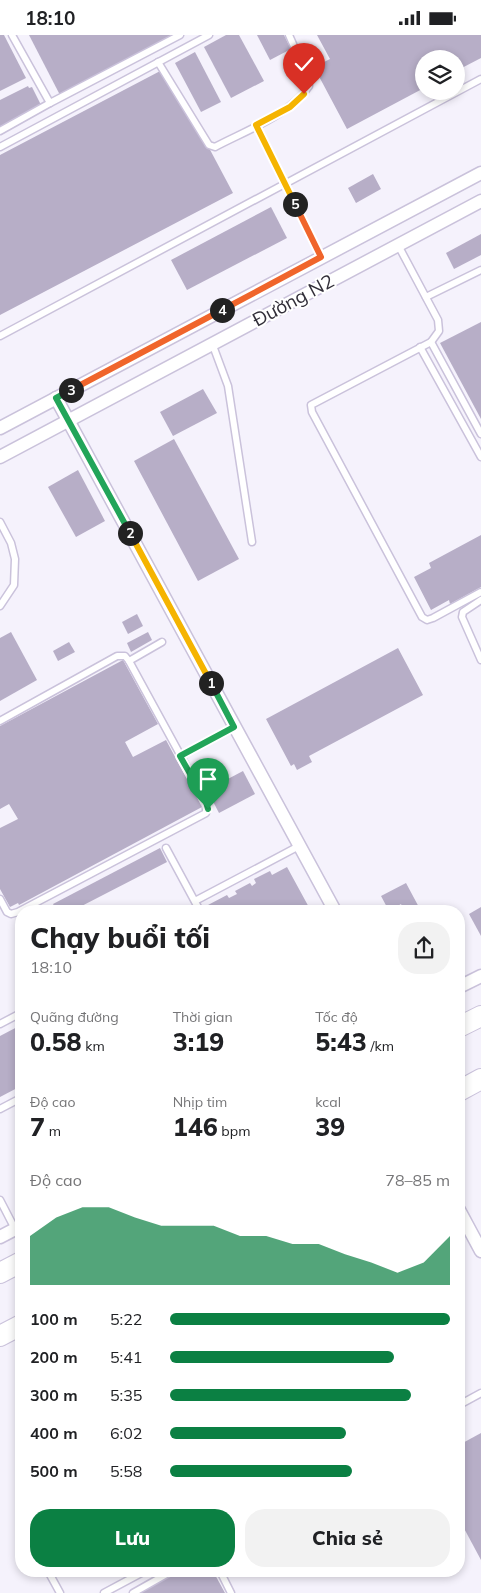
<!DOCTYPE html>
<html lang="vi">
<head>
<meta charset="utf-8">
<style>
  :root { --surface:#fff; --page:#f2f2f2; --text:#202124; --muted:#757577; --accent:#0b8043 }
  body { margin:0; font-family:Mulish,sans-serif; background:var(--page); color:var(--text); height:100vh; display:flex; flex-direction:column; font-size:19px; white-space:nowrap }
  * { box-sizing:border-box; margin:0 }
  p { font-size:16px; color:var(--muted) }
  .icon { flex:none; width:28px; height:28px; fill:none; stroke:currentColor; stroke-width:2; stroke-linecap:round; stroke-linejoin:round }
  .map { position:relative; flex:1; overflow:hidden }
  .details { position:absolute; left:15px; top:870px; width:450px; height:672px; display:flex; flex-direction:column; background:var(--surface); border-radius:20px; box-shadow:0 2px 8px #0003 }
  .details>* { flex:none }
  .controls { position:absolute; left:415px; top:15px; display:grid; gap:10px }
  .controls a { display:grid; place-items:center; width:50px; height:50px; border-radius:50%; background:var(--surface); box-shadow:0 2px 8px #0003; font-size:25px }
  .pin { position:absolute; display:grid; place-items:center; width:42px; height:42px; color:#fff; margin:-51px -21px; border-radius:50% 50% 50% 0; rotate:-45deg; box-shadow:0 0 5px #0007 }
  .pin .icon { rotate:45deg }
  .km { position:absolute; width:25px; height:25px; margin:-12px; border-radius:50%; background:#222; color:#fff; font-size:14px; line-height:25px; text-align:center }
  .round { display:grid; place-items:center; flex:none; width:52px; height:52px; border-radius:20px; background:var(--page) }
  .head { display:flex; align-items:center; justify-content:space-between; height:85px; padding:0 15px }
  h1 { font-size:28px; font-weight:800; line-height:38px }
  .metrics { display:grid; grid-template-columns:repeat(3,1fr); gap:8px; height:85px; padding:5px 15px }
  .metrics div { display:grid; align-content:center }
  .metrics b { font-size:25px; font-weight:800 }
  .metrics small { font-size:14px; font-weight:400 }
  .metrics p { font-size:14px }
  .chart { height:140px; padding:10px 15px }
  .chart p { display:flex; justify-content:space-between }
  .chart svg { width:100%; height:90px; margin-top:5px; fill:var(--accent); opacity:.7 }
  .button { display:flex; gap:10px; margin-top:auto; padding:10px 15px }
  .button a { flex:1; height:58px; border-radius:20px; background:var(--accent); color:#fff; font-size:20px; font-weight:800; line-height:58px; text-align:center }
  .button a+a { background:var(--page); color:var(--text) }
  ul { padding:0 15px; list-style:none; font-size:16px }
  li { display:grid; grid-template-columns:80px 60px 1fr; align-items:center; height:38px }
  li i { height:12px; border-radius:6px; background:var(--accent) }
  .status { display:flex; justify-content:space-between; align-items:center; height:35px; padding:0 25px; background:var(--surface); direction:ltr }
  .status svg { height:14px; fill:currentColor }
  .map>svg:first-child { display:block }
  .building { fill:#b7aec7 }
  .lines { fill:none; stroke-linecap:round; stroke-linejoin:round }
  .lane-casing { stroke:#cac2db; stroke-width:9 }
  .street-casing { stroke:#cac2db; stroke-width:15 }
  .primary-casing { stroke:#cac2db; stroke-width:22 }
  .lane { stroke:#fff; stroke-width:6 }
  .street { stroke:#fff; stroke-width:12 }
  .primary { stroke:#fff; stroke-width:20 }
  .split-1-casing { stroke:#fff; stroke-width:10 }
  .split-2-casing { stroke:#fff; stroke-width:10 }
  .split-3-casing { stroke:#fff; stroke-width:10 }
  .split-4-casing { stroke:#fff; stroke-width:10 }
  .split-5-casing { stroke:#fff; stroke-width:10 }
  .split-6-casing { stroke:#fff; stroke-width:10 }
  .split-1 { stroke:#22a559; stroke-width:6 }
  .split-2 { stroke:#f5b400; stroke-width:6 }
  .split-3 { stroke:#22a559; stroke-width:6 }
  .split-4 { stroke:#f0652b; stroke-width:6 }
  .split-5 { stroke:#f0652b; stroke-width:6 }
  .split-6 { stroke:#f5b400; stroke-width:6 }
  .labels { text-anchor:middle; stroke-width:4; stroke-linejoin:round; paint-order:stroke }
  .street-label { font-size:19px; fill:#322f39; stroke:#fff }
</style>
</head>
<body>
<div class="status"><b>18:10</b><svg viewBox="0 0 49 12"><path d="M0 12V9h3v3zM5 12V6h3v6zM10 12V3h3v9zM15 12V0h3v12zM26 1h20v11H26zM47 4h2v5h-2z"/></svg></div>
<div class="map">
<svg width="481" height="1558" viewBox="0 0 481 1558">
  <rect width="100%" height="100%" fill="#f5f2fc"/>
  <!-- building -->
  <g class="building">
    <path d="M0 0H4L26 43 0 56Z"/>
    <path d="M29 0H180L61 62Z"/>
    <path d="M226 0H239L264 46 231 63 204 12Z"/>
    <path d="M257 0H284L291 14 270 25Z"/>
    <path d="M317 0H481V23L456 36V24H424V53L347 94 314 32 330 24Z"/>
    <path d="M195 17 221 67 201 77 175 28Z"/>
    <path d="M164 34 197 96 199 94 233 158 0 280V120Z"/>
    <path d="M28 51 29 53 32 52 43 74 0 96V65Z"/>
    <path d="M373 139 381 154 356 168 348 153Z"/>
    <path d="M271 172 287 203 187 255 171 225Z"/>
    <path d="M481 199V220L454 234 446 218Z"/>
    <path d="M481 287V384L440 308Z"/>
    <path d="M203 354 217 378 173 401 160 377Z"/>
    <path d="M174 404 239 524 198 546 134 426Z"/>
    <path d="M78 435 105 486 76 502 48 452Z"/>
    <path d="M481 500V552L450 569 449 565 431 575 414 542 431 533 429 528Z"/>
    <path d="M137 579 143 591 128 599 122 587Z"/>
    <path d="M11 597 37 645 0 666V603Z"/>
    <path d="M148 597 152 605 131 617 127 608Z"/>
    <path d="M69 607 75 617 58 626 53 616Z"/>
    <path d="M398 613 423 660 309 721 312 727 297 735 294 729 291 731 266 684Z"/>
    <path d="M123 625 158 689 125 707 133 722 166 705 202 772 19 870 18 868 10 872 0 854V793L18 784 9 769 0 774V691Z"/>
    <path d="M243 736 255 759 219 778 207 755Z"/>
    <path d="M160 813 167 827 72 876H57L53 869Z"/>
    <path d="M287 832 311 876H211L208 870 227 860 229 863 237 859 235 856 250 848 252 851 256 848 254 844 270 836 272 840Z"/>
    <path d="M406 848 421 876H404L401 869 389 876 381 861Z"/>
    <path d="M481 872V901L469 879Z"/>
    <path d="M21 990V1051L0 1062V1001Z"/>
    <path d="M481 1398V1525L459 1484V1410Z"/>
    <path d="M179 1536H213L225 1558H138Z"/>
  </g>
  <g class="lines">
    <defs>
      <g id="lane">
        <path d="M12 0 50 68 180 0"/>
        <path d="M158 27 209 110 215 112C245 96 290 80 309 51L308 43 289 0"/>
        <path d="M256 90 321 222"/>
        <path d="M0 96 50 68"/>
        <path d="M0 112 209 0"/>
        <path d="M398 210 438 285 439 296 431 307 311 370 312 377 422 582 427 585 433 583 481 557"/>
        <path d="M426 262 481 235"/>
        <path d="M0 301 481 44"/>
        <path d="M431 307 481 399"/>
        <path d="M212 308 228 351 252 507"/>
        <path d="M420 312 481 422"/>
        <path d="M0 487 11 508 15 524 14 550 0 571"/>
        <path d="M481 565 463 577 462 582 481 625"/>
        <path d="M0 686 117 621H125L129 626"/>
        <path d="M180 721 234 692"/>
        <path d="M166 813 200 876"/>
        <path d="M0 864 7 877 11 879 18 877 206 778V767L129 626 162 607"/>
        <path d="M195 866 299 811"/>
        <path d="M0 989 21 978"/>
        <path d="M0 1074 21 1063"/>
        <path d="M0 1165 15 1194"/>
        <path d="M459 1370 481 1358"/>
        <path d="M48 1536 60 1558"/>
        <path d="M220 1536 231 1558"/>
        <path d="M104 1558 145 1536"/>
        <path d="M133 1558 172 1536"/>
      </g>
      <g id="street">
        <path d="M56 363 335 876"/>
        <path d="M0 393 481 138"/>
        <path d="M0 422 481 166"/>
        <path d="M459 952 481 941"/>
        <path d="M459 1175 481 1216"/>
        <path d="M0 1202 21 1191"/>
      </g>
      <g id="primary">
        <path d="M459 992 481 981"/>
        <path d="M459 1056 481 1044"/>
        <path d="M0 1238 21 1227"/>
        <path d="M0 1301 21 1290"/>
      </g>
    </defs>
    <!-- lane casing -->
    <use href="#lane" class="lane-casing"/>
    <!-- street casing -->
    <use href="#street" class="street-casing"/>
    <!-- primary casing -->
    <use href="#primary" class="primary-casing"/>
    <!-- lane -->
    <use href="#lane" class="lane"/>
    <!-- street -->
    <use href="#street" class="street"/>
    <!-- primary -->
    <use href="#primary" class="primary"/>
  </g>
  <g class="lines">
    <defs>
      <path id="split-1" d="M208 774 206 767 180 721 234 692 211 648"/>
      <path id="split-2" d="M130 498 211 648"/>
      <path id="split-3" d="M71 355 56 363 130 498"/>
      <path id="split-4" d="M71 355 222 275"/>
      <path id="split-5" d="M222 275 321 222 295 169"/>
      <path id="split-6" d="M295 169 256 90 290 72 304 59"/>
    </defs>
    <!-- split-1 casing -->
    <use href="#split-1" class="split-1-casing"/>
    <!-- split-2 casing -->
    <use href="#split-2" class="split-2-casing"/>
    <!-- split-3 casing -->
    <use href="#split-3" class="split-3-casing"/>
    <!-- split-4 casing -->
    <use href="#split-4" class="split-4-casing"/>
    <!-- split-5 casing -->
    <use href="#split-5" class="split-5-casing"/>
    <!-- split-6 casing -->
    <use href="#split-6" class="split-6-casing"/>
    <!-- split-1 -->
    <use href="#split-1" class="split-1"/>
    <!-- split-2 -->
    <use href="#split-2" class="split-2"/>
    <!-- split-3 -->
    <use href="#split-3" class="split-3"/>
    <!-- split-4 -->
    <use href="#split-4" class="split-4"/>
    <!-- split-5 -->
    <use href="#split-5" class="split-5"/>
    <!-- split-6 -->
    <use href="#split-6" class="split-6"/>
  </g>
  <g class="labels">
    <!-- street labels -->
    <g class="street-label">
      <text transform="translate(293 265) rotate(-28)" y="7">Đường N2</text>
    </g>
  </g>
</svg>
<div class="controls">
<a><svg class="icon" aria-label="layers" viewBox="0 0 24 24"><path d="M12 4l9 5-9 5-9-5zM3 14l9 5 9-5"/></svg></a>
</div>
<div class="pin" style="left:208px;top:774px;background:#1e9e55"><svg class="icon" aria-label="arrive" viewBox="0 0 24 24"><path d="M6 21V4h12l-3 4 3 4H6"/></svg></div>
<div class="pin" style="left:304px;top:59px;background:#d93025"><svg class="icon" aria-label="check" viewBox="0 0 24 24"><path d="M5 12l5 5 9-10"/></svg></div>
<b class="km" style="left:211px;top:648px">1</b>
<b class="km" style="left:130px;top:498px">2</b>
<b class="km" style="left:71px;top:355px">3</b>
<b class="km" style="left:222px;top:275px">4</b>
<b class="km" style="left:295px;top:169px">5</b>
<section class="details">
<div class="head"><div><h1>Chạy buổi tối</h1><p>18:10</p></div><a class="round"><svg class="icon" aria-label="share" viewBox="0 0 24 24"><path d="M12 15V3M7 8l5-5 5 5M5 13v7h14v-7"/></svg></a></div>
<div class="metrics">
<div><p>Quãng đường</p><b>0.58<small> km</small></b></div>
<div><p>Thời gian</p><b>3:19</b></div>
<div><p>Tốc độ</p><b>5:43<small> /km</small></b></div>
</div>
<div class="metrics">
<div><p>Độ cao</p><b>7<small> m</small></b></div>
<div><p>Nhịp tim</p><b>146<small> bpm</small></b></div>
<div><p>kcal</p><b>39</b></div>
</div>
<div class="chart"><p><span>Độ cao</span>78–85 m</p>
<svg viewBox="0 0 160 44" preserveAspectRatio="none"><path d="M0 44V20L10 11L20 6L30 6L40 11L50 15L60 15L70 15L80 20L90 20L100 24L110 24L120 29L130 33L140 38L150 33L160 20V44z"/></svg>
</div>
<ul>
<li><b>100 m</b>5:22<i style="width:100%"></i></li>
<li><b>200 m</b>5:41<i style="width:80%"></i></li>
<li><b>300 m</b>5:35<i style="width:86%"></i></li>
<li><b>400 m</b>6:02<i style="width:63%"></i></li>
<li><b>500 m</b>5:58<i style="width:65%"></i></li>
</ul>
<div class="button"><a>Lưu</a><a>Chia sẻ</a></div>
</section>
</div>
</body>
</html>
